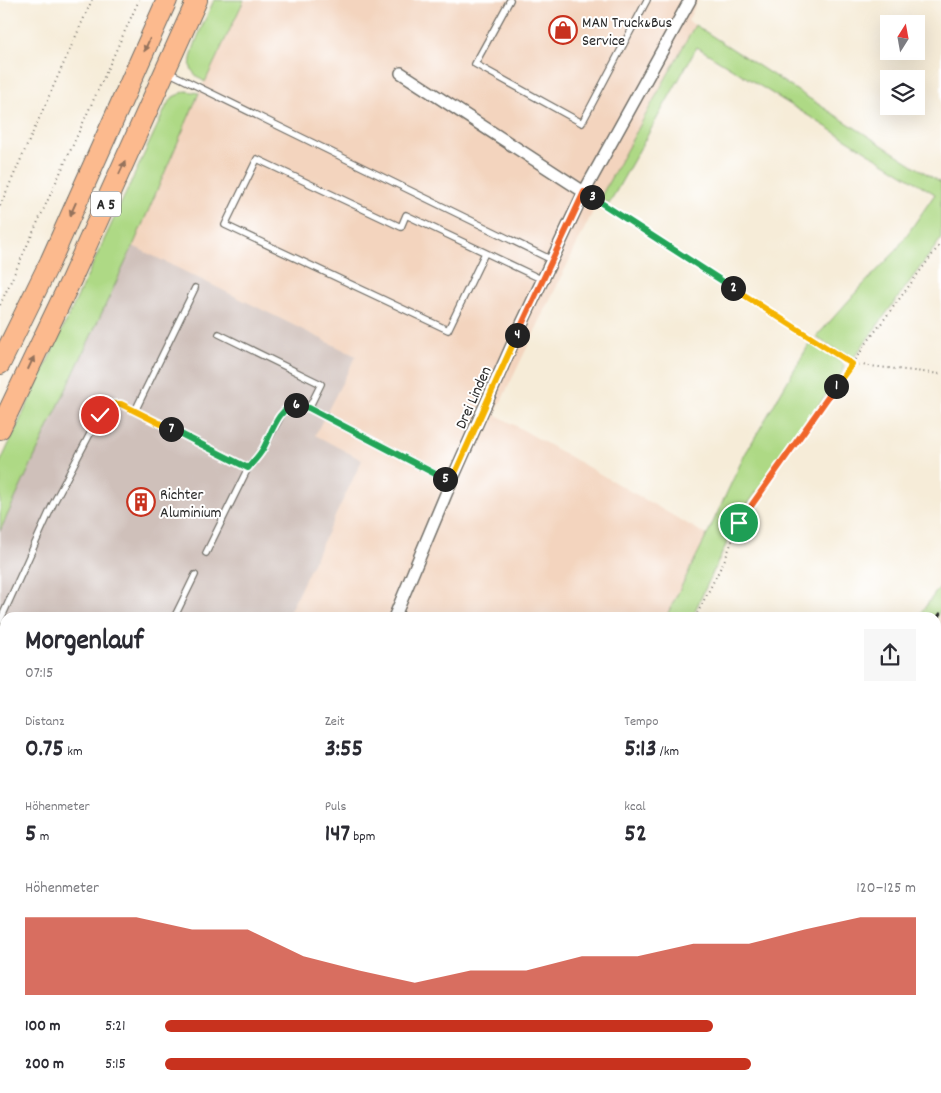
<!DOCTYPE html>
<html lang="de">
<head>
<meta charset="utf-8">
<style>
  :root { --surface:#fff; --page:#f7f7f7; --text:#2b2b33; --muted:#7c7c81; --accent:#c8321e }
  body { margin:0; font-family:Dekko,sans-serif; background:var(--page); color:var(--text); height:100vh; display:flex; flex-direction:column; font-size:19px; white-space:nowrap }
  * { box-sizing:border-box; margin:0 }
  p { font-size:16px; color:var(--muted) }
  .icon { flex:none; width:28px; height:28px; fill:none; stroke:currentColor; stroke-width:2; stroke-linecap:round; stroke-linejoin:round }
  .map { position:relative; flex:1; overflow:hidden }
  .sheet { position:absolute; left:0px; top:612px; width:941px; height:481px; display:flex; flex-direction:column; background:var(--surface); border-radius:15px 15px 0 0; box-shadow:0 5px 20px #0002 }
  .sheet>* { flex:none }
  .needle { width:32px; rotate:11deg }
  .tools { position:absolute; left:880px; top:15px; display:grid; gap:10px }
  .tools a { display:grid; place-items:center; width:45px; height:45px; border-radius:0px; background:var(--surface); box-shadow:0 5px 20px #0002; font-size:25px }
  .pin { position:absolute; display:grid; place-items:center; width:42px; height:42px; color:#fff; margin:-21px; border:2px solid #fff; border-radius:50%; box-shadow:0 1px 5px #0007 }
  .km { position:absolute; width:25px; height:25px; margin:-12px; border-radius:50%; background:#222; color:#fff; font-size:14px; line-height:25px; text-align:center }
  .round { display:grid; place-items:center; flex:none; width:52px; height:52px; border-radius:0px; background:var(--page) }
  .headline { display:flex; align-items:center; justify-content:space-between; height:85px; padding:0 25px }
  h1 { font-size:28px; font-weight:700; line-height:38px }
  .metrics { display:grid; grid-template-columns:repeat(3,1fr); gap:8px; height:85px; padding:5px 25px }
  .metrics div { display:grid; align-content:center }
  .metrics b { font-size:25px; font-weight:700 }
  .metrics small { font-size:14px; font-weight:400 }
  .metrics p { font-size:14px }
  .chart { height:140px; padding:10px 25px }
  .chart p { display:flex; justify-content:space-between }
  .chart svg { width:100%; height:90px; margin-top:5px; fill:var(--accent); opacity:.7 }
  ul { padding:0 25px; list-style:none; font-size:16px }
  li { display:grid; grid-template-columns:80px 60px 1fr; align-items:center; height:38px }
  li i { height:12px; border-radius:6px; background:var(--accent) }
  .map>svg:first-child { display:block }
  .built { fill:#f3d4be }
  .industrial { fill:#cfc0ba }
  .green { fill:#aed985; stroke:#6c8258 }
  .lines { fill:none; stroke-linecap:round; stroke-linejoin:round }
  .lane-casing { stroke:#726f68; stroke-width:8 }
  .street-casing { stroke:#726f68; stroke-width:14 }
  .highway-casing { stroke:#726f68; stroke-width:22 }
  .path { stroke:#726f68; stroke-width:2; stroke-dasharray:1 4; stroke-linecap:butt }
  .lane { stroke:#fff; stroke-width:5.5 }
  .street { stroke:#fff; stroke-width:11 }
  .highway { stroke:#fcba8e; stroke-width:20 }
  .rail { stroke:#2b2b2b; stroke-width:3; stroke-dasharray:8 4; stroke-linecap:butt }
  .oneway { fill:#94725c }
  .split-1-casing { stroke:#fff; stroke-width:10 }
  .split-2-casing { stroke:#fff; stroke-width:10 }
  .split-3-casing { stroke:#fff; stroke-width:10 }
  .split-4-casing { stroke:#fff; stroke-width:10 }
  .split-5-casing { stroke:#fff; stroke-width:10 }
  .split-6-casing { stroke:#fff; stroke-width:10 }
  .split-7-casing { stroke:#fff; stroke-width:10 }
  .split-8-casing { stroke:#fff; stroke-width:10 }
  .split-1 { stroke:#f0652b; stroke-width:6 }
  .split-2 { stroke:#f5b400; stroke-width:6 }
  .split-3 { stroke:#22a559; stroke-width:6 }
  .split-4 { stroke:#f0652b; stroke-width:6 }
  .split-5 { stroke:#f5b400; stroke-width:6 }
  .split-6 { stroke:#22a559; stroke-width:6 }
  .split-7 { stroke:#22a559; stroke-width:6 }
  .split-8 { stroke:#f5b400; stroke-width:6 }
  .labels { text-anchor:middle; stroke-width:4; stroke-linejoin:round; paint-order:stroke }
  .shield { fill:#fff; stroke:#6b6b6b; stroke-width:1 }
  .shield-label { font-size:15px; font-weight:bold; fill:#2b2b2b }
  .poi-label { font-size:16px; fill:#2b2b2b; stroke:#fff; text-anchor:start }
  .street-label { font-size:16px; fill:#2b2b2b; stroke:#fff }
</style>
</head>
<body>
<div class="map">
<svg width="941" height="1093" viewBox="0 0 941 1093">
  <rect width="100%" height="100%" fill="#fff"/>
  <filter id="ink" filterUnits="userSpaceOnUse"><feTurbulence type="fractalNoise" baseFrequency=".02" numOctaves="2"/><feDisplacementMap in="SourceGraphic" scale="10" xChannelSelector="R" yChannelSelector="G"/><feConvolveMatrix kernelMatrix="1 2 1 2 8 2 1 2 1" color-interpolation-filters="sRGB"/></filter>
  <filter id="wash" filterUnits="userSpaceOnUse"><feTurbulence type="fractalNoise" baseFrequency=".0096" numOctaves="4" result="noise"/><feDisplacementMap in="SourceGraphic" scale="20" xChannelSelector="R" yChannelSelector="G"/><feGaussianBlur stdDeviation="1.12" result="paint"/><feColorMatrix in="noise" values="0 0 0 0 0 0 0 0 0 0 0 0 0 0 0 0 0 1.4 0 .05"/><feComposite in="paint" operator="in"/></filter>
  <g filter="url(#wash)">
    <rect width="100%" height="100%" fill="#f6ecd8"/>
    <!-- built -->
    <path class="built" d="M244 0H698L688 21 695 25 596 205 495 414 707 535 666 617 5 618V720L0 718V531L133 246 199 93Z"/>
    <!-- industrial -->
    <path class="industrial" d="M133 246 356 356 315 435 362 460 287 617 5 618V720L0 718V531Z"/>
    <!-- green -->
    <g class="green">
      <path d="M214 0H244L205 82C200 79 193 74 191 68 187 55 208 14 214 0Z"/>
      <path d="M695 25 941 183V239L852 360 816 337 859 289 895 252 935 194 697 47 609 204 600 198Z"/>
      <path d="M186 91 199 93 133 246 0 531V463L167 105 173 97Z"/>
      <path d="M811 341 841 361 844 366 842 372 740 515 692 617H666L707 535 744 456Z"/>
      <path d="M941 585V610L936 617H918Z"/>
      <path d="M148 1089H193L191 1093H155Z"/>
    </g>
  </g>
  <g filter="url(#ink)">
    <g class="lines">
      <defs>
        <g id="lane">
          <path d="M510 0 475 64 582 123 647 0"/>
          <path d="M168 72 552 260"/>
          <path d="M485 253 448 330 225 225 257 159 401 227 406 215 543 280"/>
          <path d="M219 334 321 384 309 408"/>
          <path d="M135 411 195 288"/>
          <path d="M206 553 248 468 262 451 283 412 290 406 299 405 309 408 451 482"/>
          <path d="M174 618 195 575"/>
          <path d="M0 621 53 504 100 415 111 404H121L248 468"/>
          <path d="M0 697 5 700"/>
        </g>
        <g id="street">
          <path d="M401 73 584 192"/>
          <path d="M394 618 451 482 517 334 584 192 690 0"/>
        </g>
        <g id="highway">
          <path d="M0 364 50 262 167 0"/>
          <path d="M0 429 71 280 197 0"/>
        </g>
      </defs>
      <!-- lane casing -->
      <use href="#lane" class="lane-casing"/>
      <!-- street casing -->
      <use href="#street" class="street-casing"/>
      <!-- highway casing -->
      <use href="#highway" class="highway-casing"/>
      <!-- path -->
      <g class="path">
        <path d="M593 197 852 364 941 374"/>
        <path d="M0 206 92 0"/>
        <path d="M0 305 139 0"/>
        <path d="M695 618 726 557 739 523 871 337 941 243"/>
        <path d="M936 664 941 657"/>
        <path d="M0 996 5 999"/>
        <path d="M143 1089 150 1093"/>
        <path d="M298 1089 309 1091 320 1089"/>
        <path d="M666 1089 670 1093"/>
        <path d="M194 1093 196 1089"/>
      </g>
      <!-- lane -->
      <use href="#lane" class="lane"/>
      <!-- street -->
      <use href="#street" class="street"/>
      <!-- highway -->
      <use href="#highway" class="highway"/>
      <!-- rail -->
      <g class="rail">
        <path d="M936 619 941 613"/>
        <path d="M936 634 941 628"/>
        <path d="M600 1093 603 1089"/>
        <path d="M610 1093 613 1089"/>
      </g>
    </g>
    <!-- one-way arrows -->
    <defs><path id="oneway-solid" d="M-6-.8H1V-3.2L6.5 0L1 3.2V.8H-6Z" transform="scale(1.25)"/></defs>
    <g class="oneway">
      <use href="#oneway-solid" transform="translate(147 45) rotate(114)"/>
      <use href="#oneway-solid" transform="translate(122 168) rotate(-65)"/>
      <use href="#oneway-solid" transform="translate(73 209) rotate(114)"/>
      <use href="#oneway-solid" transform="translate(31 363) rotate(-65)"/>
    </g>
  </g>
  <g class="lines" filter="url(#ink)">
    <defs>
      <path id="split-1" d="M739 523 836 386"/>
      <path id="split-2" d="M733 288 852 364 836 386"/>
      <path id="split-3" d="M592 197 733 288"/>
      <path id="split-4" d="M517 335 584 192 592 197"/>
      <path id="split-5" d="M445 479 451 482 517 335"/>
      <path id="split-6" d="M296 405 309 408 445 479"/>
      <path id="split-7" d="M171 429 248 468C253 462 259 456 263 449 271 435 278 407 296 405"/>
      <path id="split-8" d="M100 415 111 404H121L171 429"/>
    </defs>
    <!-- split-1 casing -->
    <use href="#split-1" class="split-1-casing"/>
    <!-- split-2 casing -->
    <use href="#split-2" class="split-2-casing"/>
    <!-- split-3 casing -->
    <use href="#split-3" class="split-3-casing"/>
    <!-- split-4 casing -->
    <use href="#split-4" class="split-4-casing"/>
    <!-- split-5 casing -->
    <use href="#split-5" class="split-5-casing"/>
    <!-- split-6 casing -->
    <use href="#split-6" class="split-6-casing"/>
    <!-- split-7 casing -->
    <use href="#split-7" class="split-7-casing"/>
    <!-- split-8 casing -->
    <use href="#split-8" class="split-8-casing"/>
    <!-- split-1 -->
    <use href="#split-1" class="split-1"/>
    <!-- split-2 -->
    <use href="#split-2" class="split-2"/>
    <!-- split-3 -->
    <use href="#split-3" class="split-3"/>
    <!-- split-4 -->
    <use href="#split-4" class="split-4"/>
    <!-- split-5 -->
    <use href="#split-5" class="split-5"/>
    <!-- split-6 -->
    <use href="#split-6" class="split-6"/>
    <!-- split-7 -->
    <use href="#split-7" class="split-7"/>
    <!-- split-8 -->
    <use href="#split-8" class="split-8"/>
  </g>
  <!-- icons -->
  <defs>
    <symbol id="shop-ring" viewBox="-11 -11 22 22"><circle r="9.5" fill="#fff" stroke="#c8321e" stroke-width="1.5"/><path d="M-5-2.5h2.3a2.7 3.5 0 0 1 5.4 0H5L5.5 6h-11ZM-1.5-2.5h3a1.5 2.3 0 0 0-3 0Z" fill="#c8321e"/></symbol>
    <symbol id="building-ring" viewBox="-11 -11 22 22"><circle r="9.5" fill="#fff" stroke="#c8321e" stroke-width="1.5"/><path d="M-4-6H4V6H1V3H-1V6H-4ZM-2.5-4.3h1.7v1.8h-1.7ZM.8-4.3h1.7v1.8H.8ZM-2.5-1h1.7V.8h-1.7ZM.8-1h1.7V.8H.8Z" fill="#c8321e"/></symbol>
  </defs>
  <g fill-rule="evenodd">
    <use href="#shop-ring" x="547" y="14" width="32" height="32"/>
    <use href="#building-ring" x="125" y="486" width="32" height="32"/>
  </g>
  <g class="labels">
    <!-- shield labels -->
    <rect class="shield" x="91" y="191.5" width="30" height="25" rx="4"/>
    <g class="shield-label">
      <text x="106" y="209">A 5</text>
    </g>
    <!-- poi labels -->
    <g class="poi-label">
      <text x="582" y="27">MAN Truck&amp;Bus<tspan x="582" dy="18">Service</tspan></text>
      <text x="160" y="499">Richter<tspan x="160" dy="18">Aluminium</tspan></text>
    </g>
    <!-- street labels -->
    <g class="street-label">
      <text transform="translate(472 397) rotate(-66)" y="6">Drei Linden</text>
    </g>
  </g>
</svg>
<div class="tools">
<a><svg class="needle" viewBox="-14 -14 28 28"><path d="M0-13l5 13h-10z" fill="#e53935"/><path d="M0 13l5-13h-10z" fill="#7c7c81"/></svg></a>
<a><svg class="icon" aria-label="layers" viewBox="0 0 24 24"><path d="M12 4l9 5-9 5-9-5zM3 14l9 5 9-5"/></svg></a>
</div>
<div class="pin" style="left:739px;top:523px;background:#1e9e55"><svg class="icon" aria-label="arrive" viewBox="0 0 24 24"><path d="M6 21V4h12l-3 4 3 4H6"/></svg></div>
<div class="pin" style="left:100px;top:415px;background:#d93025"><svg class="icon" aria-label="check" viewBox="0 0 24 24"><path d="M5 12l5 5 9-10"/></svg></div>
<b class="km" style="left:836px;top:386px">1</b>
<b class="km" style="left:733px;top:288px">2</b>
<b class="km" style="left:592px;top:197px">3</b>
<b class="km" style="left:517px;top:335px">4</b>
<b class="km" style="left:445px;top:479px">5</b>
<b class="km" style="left:296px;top:405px">6</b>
<b class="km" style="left:171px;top:429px">7</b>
<section class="sheet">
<div class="headline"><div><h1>Morgenlauf</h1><p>07:15</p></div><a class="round"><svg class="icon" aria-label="share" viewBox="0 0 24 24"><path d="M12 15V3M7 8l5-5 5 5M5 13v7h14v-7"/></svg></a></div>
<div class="metrics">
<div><p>Distanz</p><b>0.75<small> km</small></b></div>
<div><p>Zeit</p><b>3:55</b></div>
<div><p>Tempo</p><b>5:13<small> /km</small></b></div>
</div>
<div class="metrics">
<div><p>Höhenmeter</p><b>5<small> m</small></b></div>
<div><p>Puls</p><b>147<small> bpm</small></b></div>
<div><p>kcal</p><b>52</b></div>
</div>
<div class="chart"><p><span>Höhenmeter</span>120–125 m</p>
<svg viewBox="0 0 160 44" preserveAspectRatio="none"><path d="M0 44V6L10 6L20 6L30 12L40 12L50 25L60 32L70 38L80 32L90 32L100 25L110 25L120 19L130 19L140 12L150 6L160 6V44z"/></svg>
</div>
<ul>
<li><b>100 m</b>5:21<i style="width:73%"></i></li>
<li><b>200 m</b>5:15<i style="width:78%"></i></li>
</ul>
</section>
</div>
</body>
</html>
